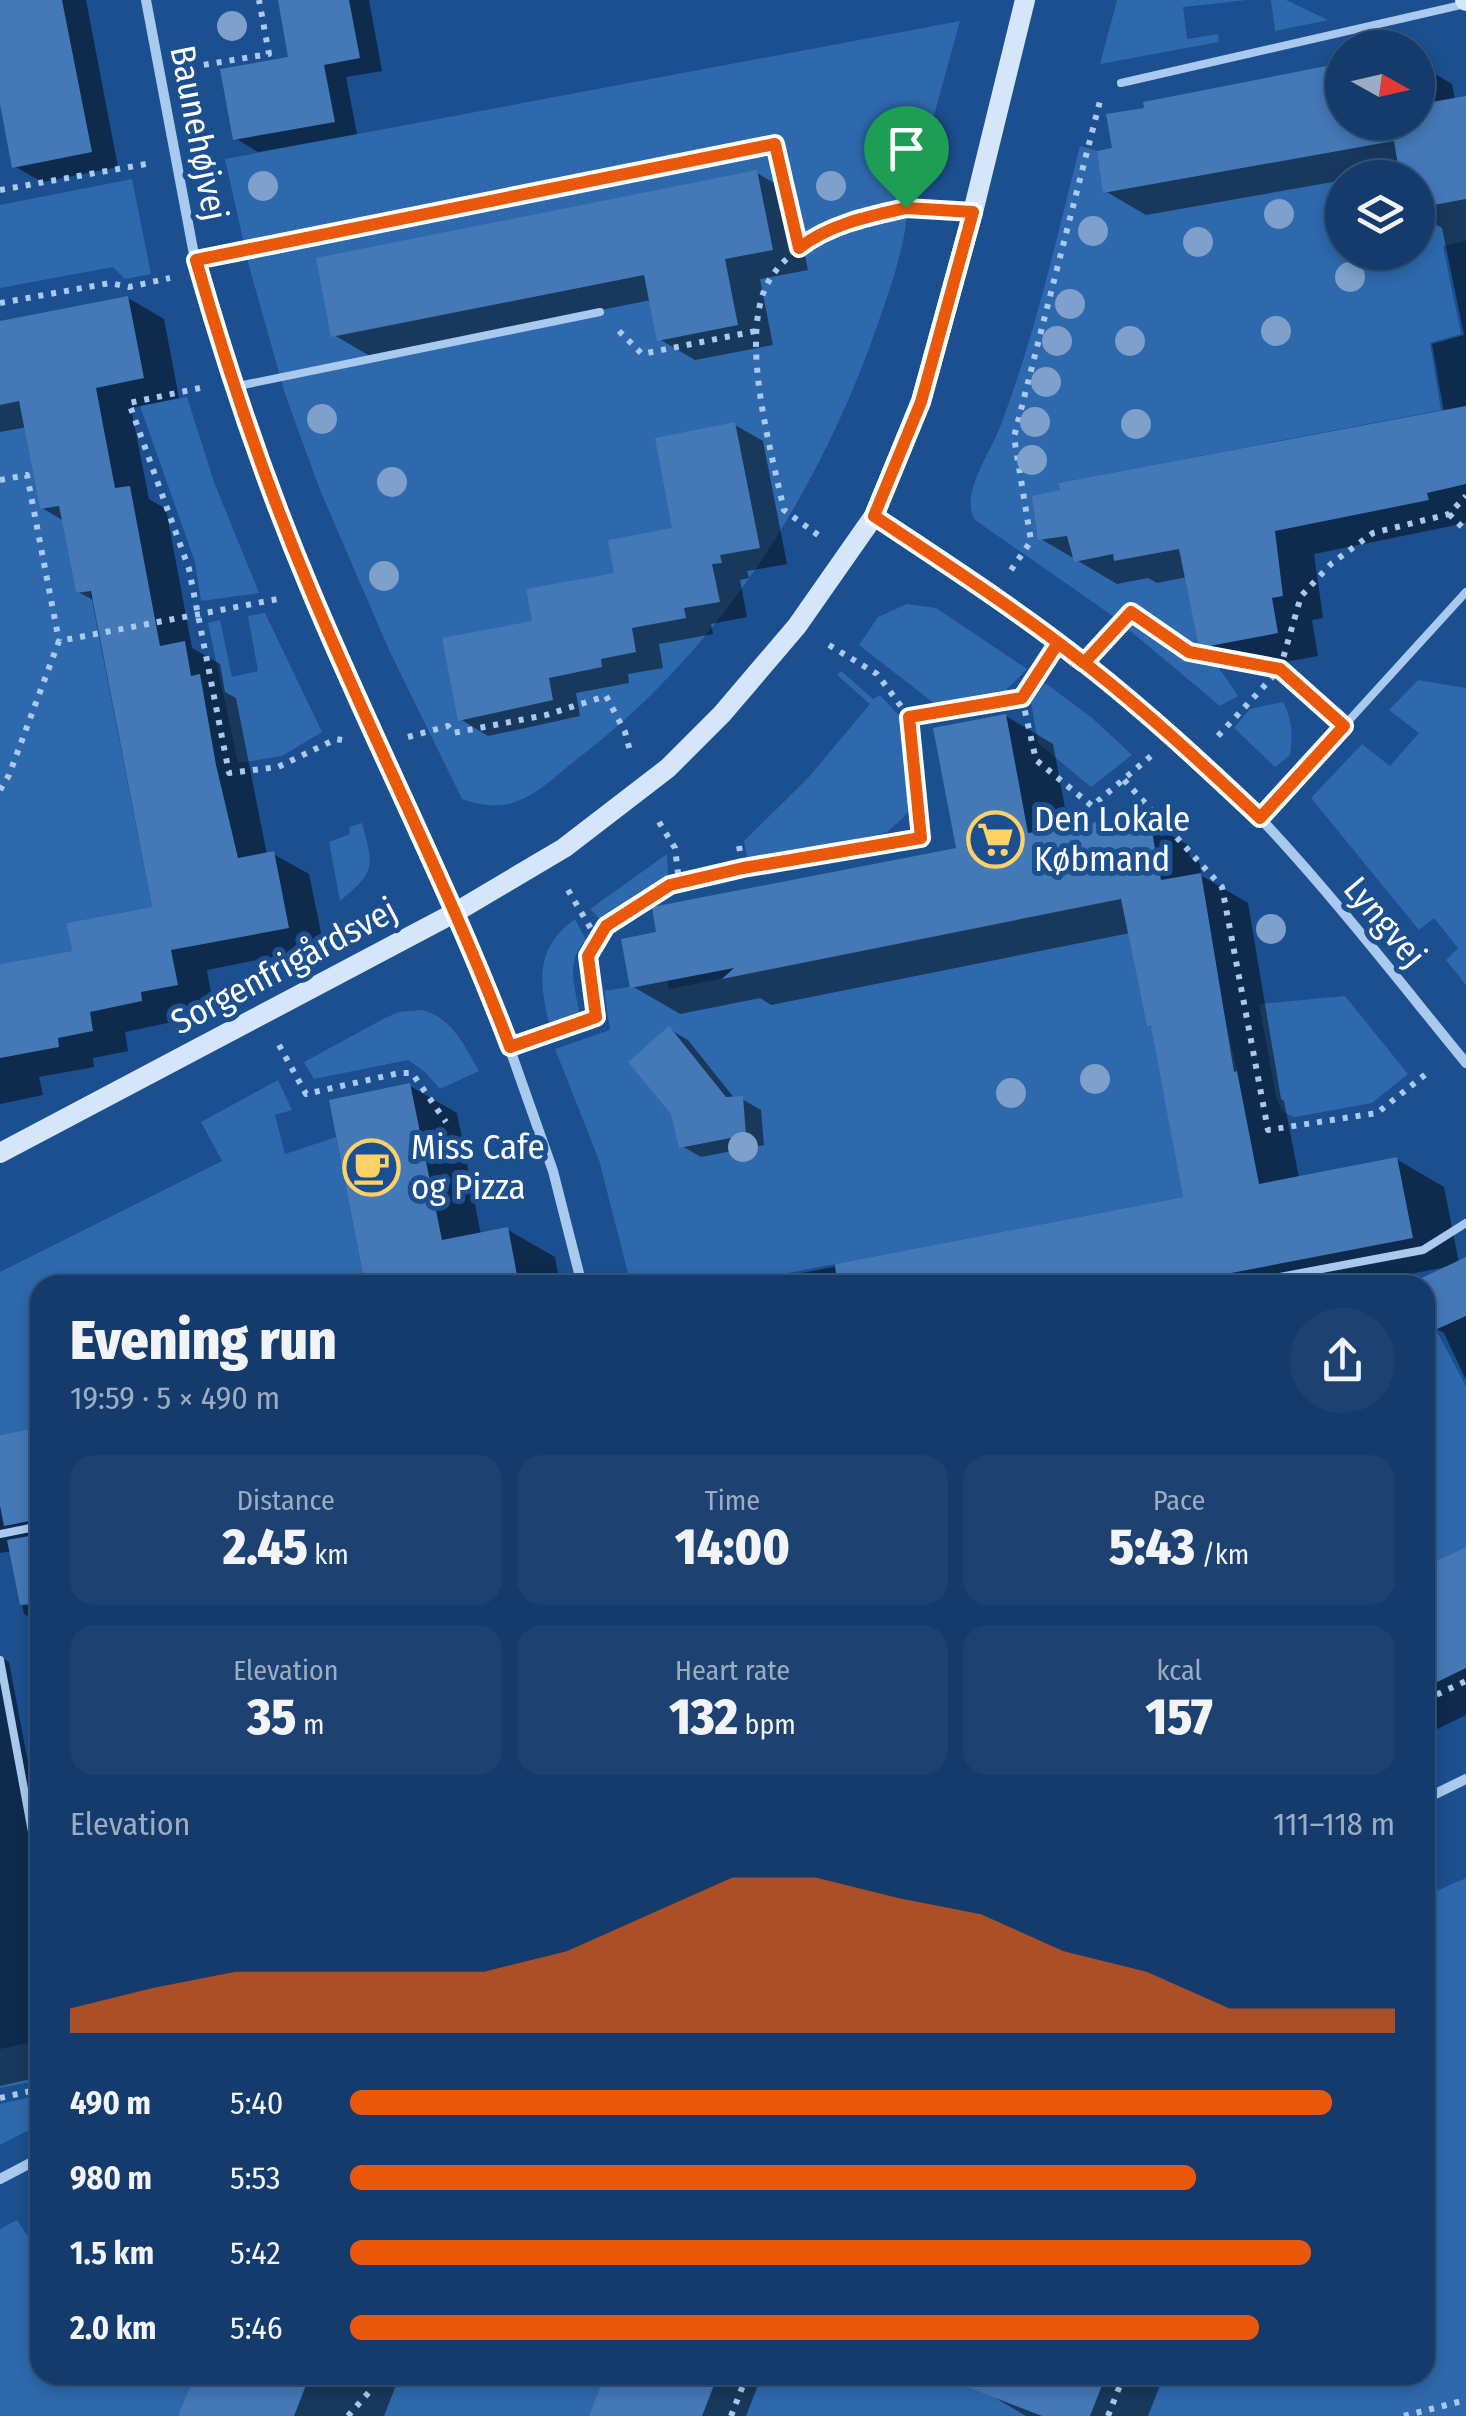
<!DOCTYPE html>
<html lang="en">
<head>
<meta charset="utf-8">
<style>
  :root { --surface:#143b6b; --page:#1d4271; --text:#f1f3f6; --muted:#9dadc1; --line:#33557e; --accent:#ea580c }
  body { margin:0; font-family:"Fira Sans Condensed",sans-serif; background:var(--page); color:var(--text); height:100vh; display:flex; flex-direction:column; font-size:38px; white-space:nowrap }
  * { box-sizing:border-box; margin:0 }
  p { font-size:32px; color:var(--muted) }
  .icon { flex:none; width:55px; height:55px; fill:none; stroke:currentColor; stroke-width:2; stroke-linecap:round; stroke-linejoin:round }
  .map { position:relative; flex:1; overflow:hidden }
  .details { position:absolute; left:30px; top:1275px; width:1405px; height:1110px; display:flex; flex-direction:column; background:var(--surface); border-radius:30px; box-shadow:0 5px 15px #0003,0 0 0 2px var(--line) }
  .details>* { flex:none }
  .needle { width:65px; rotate:98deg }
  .tools { position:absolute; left:1325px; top:30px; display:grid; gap:20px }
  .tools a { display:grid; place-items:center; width:110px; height:110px; border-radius:50%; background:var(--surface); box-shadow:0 5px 15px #0003,0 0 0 2px var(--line); font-size:50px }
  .pin { position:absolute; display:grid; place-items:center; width:85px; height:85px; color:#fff; margin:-102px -42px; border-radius:50% 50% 50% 0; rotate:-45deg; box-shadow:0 0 10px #0007 }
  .pin .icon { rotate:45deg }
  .round { display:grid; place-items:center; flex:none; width:105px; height:105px; border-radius:52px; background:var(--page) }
  .summary { display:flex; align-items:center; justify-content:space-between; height:170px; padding:0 40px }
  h1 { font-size:55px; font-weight:800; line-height:75px }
  .figures { display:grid; grid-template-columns:repeat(3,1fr); gap:15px; height:170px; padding:10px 40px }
  .figures div { display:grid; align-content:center; border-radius:25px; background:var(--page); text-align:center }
  .figures b { font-size:50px; font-weight:800 }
  .figures small { font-size:28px; font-weight:400 }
  .figures p { font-size:28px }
  .chart { height:280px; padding:20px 40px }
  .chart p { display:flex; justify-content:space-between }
  .chart svg { width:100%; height:180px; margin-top:10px; fill:var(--accent); opacity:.7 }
  ul { padding:0 40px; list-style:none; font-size:32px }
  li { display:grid; grid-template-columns:160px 120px 1fr; align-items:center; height:75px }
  li i { height:25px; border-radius:12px; background:var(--accent) }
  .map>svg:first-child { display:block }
  .green { fill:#2e69ad }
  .shadow { fill:#0007 }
  .building { fill:#4478b7 }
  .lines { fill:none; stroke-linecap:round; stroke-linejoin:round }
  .path { stroke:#a9c9ee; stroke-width:6; stroke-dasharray:5 8; stroke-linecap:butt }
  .lane { stroke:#a9c9ee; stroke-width:8 }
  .street { stroke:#a9c9ee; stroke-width:10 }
  .secondary { stroke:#d6e6fa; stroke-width:20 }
  .tree { fill:#7ea0ca }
  .route-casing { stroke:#fff; stroke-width:20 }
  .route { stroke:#ea580c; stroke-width:12 }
  .labels { text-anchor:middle; stroke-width:10; stroke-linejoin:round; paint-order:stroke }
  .street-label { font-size:35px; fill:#fff; stroke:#1b4f8f }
  .poi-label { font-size:35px; fill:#fff; stroke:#1b4f8f; text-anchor:start }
</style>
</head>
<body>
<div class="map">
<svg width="1466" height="2416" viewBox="0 0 1466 2416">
  <rect width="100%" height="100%" fill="#1b4f8f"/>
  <!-- green -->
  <g class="green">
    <path d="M1117 0H1247L1183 7 1187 39 1218 34 1219 42 1100 64Z"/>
    <path d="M1271 0H1286L1328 20 1275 31Z"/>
    <path d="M960 21 920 166 907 177C907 190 908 203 907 215 904 251 887 298 875 332 817 495 719 650 581 756 540 788 517 819 462 799L389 650 320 490 285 394 249 266 225 159Z"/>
    <path d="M1394 141 1400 177 1342 178V252H1418V208L1466 199V241L1443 246 1461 334 1430 343 1441 410 1058 483 1074 561 1113 554 1115 561 1139 556 1178 542 1199 648 1210 646 1219 668 1238 696 1220 706 1110 614 975 520C959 495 991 452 1000 427 1035 336 1056 240 1080 146L1097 151 1104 193Z"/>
    <path d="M132 179 151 274 125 279 113 267 0 288V205Z"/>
    <path d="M187 397 214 482 259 593 201 601 195 562 140 406Z"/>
    <path d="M19 401 40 509 59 506 76 593 90 591 152 907 66 923 72 951 0 964V405Z"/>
    <path d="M907 604 936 608 1027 669 1001 695 935 704 859 645 878 617Z"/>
    <path d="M265 613 322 732 282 756 238 763 208 623 220 620 232 677 258 671 248 616Z"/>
    <path d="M841 671 873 699 880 695 899 716 913 788V801L906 815 886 833 748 861 744 841 808 778 870 704 837 675Z"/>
    <path d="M1418 680 1466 688V985L1446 960 1458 948 1434 918 1419 930 1311 798 1362 744 1390 766 1419 733 1389 710Z"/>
    <path d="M1045 683 1091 717 1132 755 1091 787 1038 743 1031 702Z"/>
    <path d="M1283 702C1292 719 1293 735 1290 755L1275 767 1234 728 1250 709Z"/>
    <path d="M362 823C374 868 376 871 340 901L329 842 350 834 349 827Z"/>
    <path d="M667 854 668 875 635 895 605 919 599 918 590 909Z"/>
    <path d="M1121 899 1147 1027 1225 1018 1237 1071 1163 1086 1183 1197 726 1285H631L599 1160 555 1049 610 1030 604 991 667 981 669 989Z"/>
    <path d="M575 919 586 940C565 961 575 985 579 1012L549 1024C539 981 535 948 575 919Z"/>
    <path d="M1345 996 1408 1074 1372 1103 1295 1117C1283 1114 1280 1109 1276 1097L1259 1004Z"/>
    <path d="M423 1010C453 1019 464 1045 479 1071L440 1089 425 1072 408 1060 314 1079 304 1062 385 1018 399 1012Z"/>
    <path d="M278 1080 292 1110 275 1115 285 1154 336 1137 365 1285H40V1427L0 1435V1272L222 1161 201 1122Z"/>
    <path d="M1425 1309 1466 1386V1547L1425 1566Z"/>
    <path d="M1466 1878V2416H0V2229L17 2220 40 2255V2375H1425V1896Z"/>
    <path d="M40 2040V2080L0 2088V2049Z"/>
    <path d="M40 2095V2124L0 2145V2104Z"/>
  </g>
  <!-- shadow -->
  <g class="shadow">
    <path d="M0 0H86L118 167 42 182 14 166 0 91Z"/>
    <path d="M280 0H369L382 71 346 77 357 134 258 152 235 138 291 59Z"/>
    <path d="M1418 64 1452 84 1455 100 1466 99V523L1314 554 1323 618 1312 620 1318 656 1242 670 1201 647 1187 577 1157 583 1148 578 1117 584 1041 539 1444 412 1432 344 1464 335 1442 228 1418 214V178L1401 170 1146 215 1105 191 1115 150 1148 110 1250 82 1342 66V122H1418Z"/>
    <path d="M757 173 793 194 808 270 760 279 773 345 695 360 659 339 651 300 370 356 334 335Z"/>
    <path d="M128 298 164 319 179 398 131 408 149 499 166 509 192 648 220 664 225 692 236 698 267 855 273 854 309 874 324 947 207 970 213 1005 176 1012 177 1021 125 1032 128 1051 93 1058 94 1067 39 1077 43 1095 0 1104V966L75 953 155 909 95 601 78 592 64 521 42 508 27 427 0 432V323Z"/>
    <path d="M735 425 763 441 787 564 747 571 749 578 740 580 747 617 711 624 713 634 659 644 663 668 628 674 629 683 576 693 580 716 488 736 460 719 535 623 617 575 675 530Z"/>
    <path d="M1006 716 1053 744 1069 829 1140 818 1188 845 1190 857 1199 862 1202 876 1248 903 1281 1099 1284 1101 1299 1178 1396 1159 1444 1187 1459 1263 1466 1260V1380L1444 1333 1437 1329 1425 1303V1285H1417L1446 1267 1353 1285H740L1186 1199 1154 1029 1149 1025 1130 933 771 1005 760 998 680 1014 632 986 959 850Z"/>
    <path d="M669 1029 688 1040 735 1099H742L761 1110 764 1145 701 1157 682 1146Z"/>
    <path d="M410 1086 457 1113 481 1235 508 1230 555 1257 560 1285H368Z"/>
    <path d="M40 1430V1618L33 1619 24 1614 12 1551 0 1553V1438Z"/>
    <path d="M1466 1550V1715L1425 1735V1569Z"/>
    <path d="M0 1657 9 1662 40 1826V1867L37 1868 40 2077 0 2086Z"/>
    <path d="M197 2375H400L384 2416H181Z"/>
    <path d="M608 2375H762L746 2416H592Z"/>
    <path d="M988 2375H1164L1148 2416H1026L982 2390Z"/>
  </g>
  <!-- building -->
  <g class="building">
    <path d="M0 0H62L92 152 12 168 0 104Z"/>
    <path d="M278 0H349L360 58 324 65 335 122 233 140 220 69 288 57Z"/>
    <path d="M1342 63V122H1418V88L1420 104 1466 96V199L1418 208V178H1400L1394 141 1103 193 1097 151 1112 148 1106 114 1144 108 1143 102Z"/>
    <path d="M757 170 773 250 725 259 738 325 657 341 644 275 331 337 316 258Z"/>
    <path d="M128 296 144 378 96 388 115 488 130 486 160 646 185 641 191 676 200 674 216 765 238 858 274 851 289 928 171 950 178 985 141 992 142 1001 90 1012 93 1031 58 1038 59 1047 0 1058V964L72 951 66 923 152 907 91 591 76 593 59 506 40 509 19 401 0 405V321Z"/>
    <path d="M1466 406V484L1427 493 1429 500 1275 531 1283 596 1272 598 1278 633 1199 648 1179 549 1114 561 1113 554 1074 562 1067 536 1038 540 1032 496 1060 490 1058 483Z"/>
    <path d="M735 422 760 548 720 555 722 563 712 564 720 602 684 608 686 618 632 628 636 652 601 659 602 667 549 678 553 700 458 721 442 638 532 621 526 589 614 573 608 540 672 528 655 438Z"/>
    <path d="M1006 714 1028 833 1141 815 1144 833 1152 832 1161 880 1201 873 1234 1072 1237 1071 1259 1184 1397 1157 1413 1238 1169 1285H837L835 1264 1183 1197 1151 1026 1147 1027 1121 899 722 979 734 968 630 988 621 939 656 932 652 907 956 848 933 728Z"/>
    <path d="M669 1026 726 1097 743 1096 746 1135 679 1148 671 1114 628 1062Z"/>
    <path d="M410 1083 442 1240 508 1227 517 1275 468 1285H365L329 1100Z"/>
    <path d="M1466 1257V1316L1435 1330 1425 1309V1285H1414L1413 1282Z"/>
    <path d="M40 1427V1519L4 1526 0 1506V1435Z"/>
    <path d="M40 1534V1604L20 1605 7 1540Z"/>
    <path d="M1466 1547V1668L1425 1688V1566Z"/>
    <path d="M195 2375H310L294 2416H178Z"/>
    <path d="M605 2375H718L702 2416H589Z"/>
    <path d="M945 2375H1106L1090 2416H1042L944 2378Z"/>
  </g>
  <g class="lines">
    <!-- path -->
    <g class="path">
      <path d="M191 67 269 54 259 0"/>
      <path d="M781 171 799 248"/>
      <path d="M0 190 146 164"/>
      <path d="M0 303 110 283 129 287 170 278"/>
      <path d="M619 331 642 354 756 331"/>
      <path d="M200 388 129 403 189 569 229 773 278 767 336 739 342 740"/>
      <path d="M0 480 27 475 59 641"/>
      <path d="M1449 514 1466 531"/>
      <path d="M818 535 784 510C771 451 744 355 762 297 772 262 809 239 840 227 872 214 902 207 937 210"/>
      <path d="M1011 570 1031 541 1014 437 1100 101"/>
      <path d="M1106 640 1131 612 1189 651 1280 669 1322 708"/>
      <path d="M829 645 877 674 909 717"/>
      <path d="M1022 698 1036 760 1092 806 1151 756"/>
      <path d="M1218 736 1280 669 1301 596 1332 563 1373 533 1449 514 1466 496"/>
      <path d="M408 737 448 726 453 733 546 715 606 696 625 732 630 751"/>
      <path d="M1124 780 1222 887 1268 1130 1377 1113 1431 1070"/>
      <path d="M0 790 9 775 59 641 278 599"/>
      <path d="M659 822 675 848 679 881"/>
      <path d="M739 846 743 868"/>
      <path d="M568 890 597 939"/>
      <path d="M540 1036 596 1017 588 957 606 926 670 885 743 868 921 838 909 717 1022 698 1041 669"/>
      <path d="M279 1045 306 1094 399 1073H412L446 1122"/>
      <path d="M1425 1700 1466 1681"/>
      <path d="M0 2098 40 2089"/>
      <path d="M348 2416 369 2392 376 2375"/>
      <path d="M731 2416 747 2375"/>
      <path d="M1108 2416 1124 2375"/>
      <path d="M1404 2416 1466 2400"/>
    </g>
    <!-- lane -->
    <g class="lane">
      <path d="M1121 83 1466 4"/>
      <path d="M195 260 775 144"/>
      <path d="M233 387 600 312"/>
      <path d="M1260 818 1466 592"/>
      <path d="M1237 1285 1423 1250 1466 1223"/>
      <path d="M0 1534 40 1526"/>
      <path d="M0 1660 40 1875"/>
    </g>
    <!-- street -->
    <g class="street">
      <path d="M146 0 195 260 233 387 311 593 494 1004 553 1171 582 1285"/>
      <path d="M874 516C1010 606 1149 699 1261 819 1334 897 1399 981 1466 1063"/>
      <path d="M1425 1799 1466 1779"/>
      <path d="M0 2179 40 2158"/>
    </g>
    <!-- secondary -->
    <g class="secondary">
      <path d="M1465 0 1466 1"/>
      <path d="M0 1153 456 912 564 848 668 768 722 714 797 626 874 516 921 401 973 212 1025 0"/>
    </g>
  </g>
  <!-- trees -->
  <g class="tree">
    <circle cx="232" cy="26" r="15"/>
    <circle cx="263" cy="186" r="15"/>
    <circle cx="831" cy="186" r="15"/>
    <circle cx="1279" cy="214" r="15"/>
    <circle cx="1093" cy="231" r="15"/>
    <circle cx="1198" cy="242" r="15"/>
    <circle cx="1350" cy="277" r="15"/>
    <circle cx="1070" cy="304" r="15"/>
    <circle cx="1276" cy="331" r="15"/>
    <circle cx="1057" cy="341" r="15"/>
    <circle cx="1130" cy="341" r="15"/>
    <circle cx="1046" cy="382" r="15"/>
    <circle cx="322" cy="419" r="15"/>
    <circle cx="1035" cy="422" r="15"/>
    <circle cx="1136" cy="424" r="15"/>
    <circle cx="1032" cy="460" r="15"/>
    <circle cx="392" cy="482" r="15"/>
    <circle cx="384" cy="576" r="15"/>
    <circle cx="1271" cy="929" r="15"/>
    <circle cx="1095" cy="1079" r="15"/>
    <circle cx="1011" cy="1093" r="15"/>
    <circle cx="743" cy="1147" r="15"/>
  </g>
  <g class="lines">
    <defs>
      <path id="route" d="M906 208C870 216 830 224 799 248L775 144 196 260C228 372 265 482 310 589 374 743 451 891 510 1047L596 1017 588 956 606 926 670 885 743 868 921 838 909 717 1022 698 1058 643 1084 663 1131 612 1189 652 1280 669 1344 726 1260 818C1204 765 1148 713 1087 665 1019 611 946 564 874 516L921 402 973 212 906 208"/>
    </defs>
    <!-- route casing -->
    <use href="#route" class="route-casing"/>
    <!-- route -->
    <use href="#route" class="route"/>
  </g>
  <!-- icons -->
  <defs>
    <symbol id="supermarket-ring" viewBox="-11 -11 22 22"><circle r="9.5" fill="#1b4f8f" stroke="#ffd166" stroke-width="1.5"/><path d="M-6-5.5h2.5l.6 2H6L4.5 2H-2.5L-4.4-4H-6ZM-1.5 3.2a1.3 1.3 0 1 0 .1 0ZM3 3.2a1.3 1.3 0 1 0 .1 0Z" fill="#ffd166"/></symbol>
    <symbol id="cafe-ring" viewBox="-11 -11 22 22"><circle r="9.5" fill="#1b4f8f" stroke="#ffd166" stroke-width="1.5"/><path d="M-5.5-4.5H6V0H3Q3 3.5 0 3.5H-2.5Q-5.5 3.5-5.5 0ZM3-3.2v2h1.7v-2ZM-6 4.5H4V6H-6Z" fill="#ffd166"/></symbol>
  </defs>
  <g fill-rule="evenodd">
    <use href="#supermarket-ring" x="964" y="808" width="63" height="63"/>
    <use href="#cafe-ring" x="340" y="1136" width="63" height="63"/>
  </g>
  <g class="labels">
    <!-- street labels -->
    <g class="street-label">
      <text transform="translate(199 133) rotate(79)" y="12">Baunehøjvej</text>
      <text transform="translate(1385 922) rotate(50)" y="12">Lyngvej</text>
      <text transform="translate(284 966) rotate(-28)" y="12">Sorgenfrigårdsvej</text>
    </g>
    <!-- poi labels -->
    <g class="poi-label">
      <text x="1034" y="831">Den Lokale<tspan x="1034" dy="40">Købmand</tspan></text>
      <text x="411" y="1159">Miss Cafe<tspan x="411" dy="40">og Pizza</tspan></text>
    </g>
  </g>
</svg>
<div class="tools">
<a><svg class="needle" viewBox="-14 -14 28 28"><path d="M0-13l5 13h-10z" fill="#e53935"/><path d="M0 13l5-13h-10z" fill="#9dadc1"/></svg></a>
<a><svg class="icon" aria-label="layers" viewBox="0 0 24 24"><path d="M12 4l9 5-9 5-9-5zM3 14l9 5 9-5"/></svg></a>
</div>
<div class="pin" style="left:906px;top:208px;background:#1e9e55"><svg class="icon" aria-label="arrive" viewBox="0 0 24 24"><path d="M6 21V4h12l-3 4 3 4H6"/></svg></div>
<section class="details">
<div class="summary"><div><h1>Evening run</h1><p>19:59 · 5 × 490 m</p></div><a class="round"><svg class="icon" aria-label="share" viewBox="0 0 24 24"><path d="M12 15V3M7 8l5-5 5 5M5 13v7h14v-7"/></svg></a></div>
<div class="figures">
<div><p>Distance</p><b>2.45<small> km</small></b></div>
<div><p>Time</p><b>14:00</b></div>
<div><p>Pace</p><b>5:43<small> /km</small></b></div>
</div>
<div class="figures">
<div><p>Elevation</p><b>35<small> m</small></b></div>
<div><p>Heart rate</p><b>132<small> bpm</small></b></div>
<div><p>kcal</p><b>157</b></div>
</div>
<div class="chart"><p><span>Elevation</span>111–118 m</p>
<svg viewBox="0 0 160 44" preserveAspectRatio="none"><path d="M0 44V38L10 33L20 29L30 29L40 29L50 29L60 24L70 15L80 6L90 6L100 11L110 15L120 24L130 29L140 38L150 38L160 38V44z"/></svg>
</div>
<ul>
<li><b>490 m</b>5:40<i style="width:94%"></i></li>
<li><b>980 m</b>5:53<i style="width:81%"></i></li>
<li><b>1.5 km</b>5:42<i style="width:92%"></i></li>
<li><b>2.0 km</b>5:46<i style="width:87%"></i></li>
</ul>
</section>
</div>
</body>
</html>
